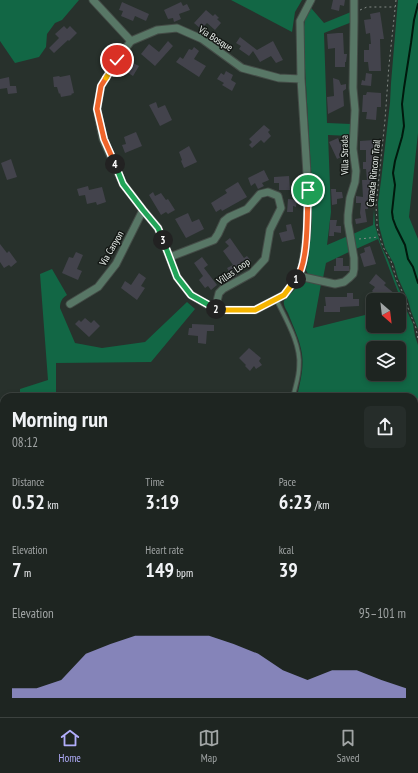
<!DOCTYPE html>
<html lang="en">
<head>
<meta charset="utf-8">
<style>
  :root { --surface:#1e2521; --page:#262d2a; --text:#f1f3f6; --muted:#a1a5a5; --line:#3c423f; --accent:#b1adfa }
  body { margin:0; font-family:"PT Sans Narrow",sans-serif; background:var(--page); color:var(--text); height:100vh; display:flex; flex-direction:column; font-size:15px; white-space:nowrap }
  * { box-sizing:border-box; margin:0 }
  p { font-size:13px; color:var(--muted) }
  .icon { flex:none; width:22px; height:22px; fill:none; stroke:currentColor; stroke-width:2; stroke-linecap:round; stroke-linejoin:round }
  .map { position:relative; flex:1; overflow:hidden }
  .details { position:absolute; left:0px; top:393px; width:418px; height:324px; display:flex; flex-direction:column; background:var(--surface); border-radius:12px 12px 0 0; box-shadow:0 2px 6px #0003,0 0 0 1px var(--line) }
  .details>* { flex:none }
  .needle { width:26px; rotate:152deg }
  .fabs { position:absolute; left:366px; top:293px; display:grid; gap:8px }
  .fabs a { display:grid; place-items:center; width:40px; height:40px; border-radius:6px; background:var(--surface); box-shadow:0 2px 6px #0003,0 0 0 1px var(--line); font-size:20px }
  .pin { position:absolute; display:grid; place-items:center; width:34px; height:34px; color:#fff; margin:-17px; border:2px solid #fff; border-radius:50%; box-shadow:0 1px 4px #0007 }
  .km { position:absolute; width:20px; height:20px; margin:-10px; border-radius:50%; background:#222; color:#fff; font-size:11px; line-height:20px; text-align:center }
  .round { display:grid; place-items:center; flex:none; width:42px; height:42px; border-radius:6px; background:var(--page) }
  .head { display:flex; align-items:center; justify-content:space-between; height:68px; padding:0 12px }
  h1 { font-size:22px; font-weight:700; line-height:30px }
  .metrics { display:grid; grid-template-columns:repeat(3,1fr); gap:6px; height:68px; padding:4px 12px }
  .metrics div { display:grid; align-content:center }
  .metrics b { font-size:20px; font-weight:700 }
  .metrics small { font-size:11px; font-weight:400 }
  .metrics p { font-size:11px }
  .chart { height:112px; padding:8px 12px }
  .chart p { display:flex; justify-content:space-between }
  .chart svg { width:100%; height:72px; margin-top:4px; fill:var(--accent); opacity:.7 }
  .dock { display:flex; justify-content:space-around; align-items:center; height:56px; border-top:1px solid var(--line); background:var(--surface); font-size:11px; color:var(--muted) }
  .dock a { display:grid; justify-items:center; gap:2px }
  .dock .selected { color:var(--accent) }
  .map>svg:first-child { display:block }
  .green { fill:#126745; fill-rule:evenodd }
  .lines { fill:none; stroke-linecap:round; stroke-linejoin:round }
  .stream { stroke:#01190d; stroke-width:2 }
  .building { fill:#43434c }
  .lane-casing { stroke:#444c47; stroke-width:5.5 }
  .street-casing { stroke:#444c47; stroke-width:9 }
  .secondary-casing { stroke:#444c47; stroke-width:12 }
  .path { stroke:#848b87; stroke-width:1; stroke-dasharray:2 3; stroke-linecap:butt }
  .lane { stroke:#587766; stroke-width:3.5 }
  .street { stroke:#587766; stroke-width:7 }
  .secondary { stroke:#6ca085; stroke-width:10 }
  .split-1-casing { stroke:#fff; stroke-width:8 }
  .split-2-casing { stroke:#fff; stroke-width:8 }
  .split-3-casing { stroke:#fff; stroke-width:8 }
  .split-4-casing { stroke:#fff; stroke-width:8 }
  .split-5-casing { stroke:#fff; stroke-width:8 }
  .split-6-casing { stroke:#fff; stroke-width:8 }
  .split-1 { stroke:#f0652b; stroke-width:5 }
  .split-2 { stroke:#f5b400; stroke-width:5 }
  .split-3 { stroke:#22a559; stroke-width:5 }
  .split-4 { stroke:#22a559; stroke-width:5 }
  .split-5 { stroke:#f0652b; stroke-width:5 }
  .split-6 { stroke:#f5b400; stroke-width:5 }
  .labels { text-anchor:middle; stroke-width:3; stroke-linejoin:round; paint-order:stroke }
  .street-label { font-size:10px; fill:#eef4f0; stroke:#141815 }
</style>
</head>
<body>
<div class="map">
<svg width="418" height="717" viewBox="0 0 418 717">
  <rect width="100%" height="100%" fill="#28312c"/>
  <!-- green -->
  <g class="green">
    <path d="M0 0H79L62 20 55 23 47 34 46 47 39 57 15 63 0 41Z"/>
    <path d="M231 0H302L295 12 292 32Z"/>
    <path d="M398 0H418V133L409 217 418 239V329L411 311 408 300 398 278 394 264 385 248 379 226 378 203 381 181 390 103 391 83Z"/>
    <path d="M311 8 324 23 351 12 352 22 324 33 327 123 351 124 350 136 328 135 331 212 327 245 348 236 351 251 326 263 323 278 308 274 306 270 309 255 311 228 312 187 303 34 305 20Z"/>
    <path d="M374 209 375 225 377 232 382 248 388 260 398 287 405 301 406 309 413 324 415 336 418 345V399L414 400V397H297C300 382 304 369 302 354 300 340 293 326 288 313 286 309 283 305 284 301 286 297 292 293 295 289 304 276 307 281 321 284L313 328 373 313V326H399V306L403 305 378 239 356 249 353 234 373 225ZM373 348H399V374H373Z"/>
    <path d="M52 269 67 295C62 298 60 302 60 308L75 343 102 348 145 342 187 302 195 309 151 362 56 363V394L47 397H20V389L48 380 40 274Z"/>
  </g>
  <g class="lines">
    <!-- stream -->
    <path class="stream" d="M418 4 414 20 411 43 404 88 402 104 404 126 402 137 395 161 393 173 395 185 392 212 393 219 396 227 405 245 408 259 413 267 418 283"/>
  </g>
  <!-- building -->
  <g class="building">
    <path d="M333 0H345L344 6 340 5 339 11 331 9Z"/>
    <path d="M122 2 149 14 146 21 135 16 133 21 121 16 123 11 119 10Z"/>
    <path d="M181 2 183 6 187 4 190 10 179 14 181 19 174 22 173 18 168 19 164 10Z"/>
    <path d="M206 10 213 16 215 14 219 18 217 19 221 23 215 30 207 23 201 29 194 23Z"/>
    <path d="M380 12 384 39H380L381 71H369L368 62H364V50H369V44H371L370 33 366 34 364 20 371 19 370 14Z"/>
    <path d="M64 26 67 29 70 26 77 33 69 41 68 40 54 53 49 48 59 38 55 34Z"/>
    <path d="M338 33H343L344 54H347L346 62H345V67H335V48L328 49 327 34Z"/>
    <path d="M240 37 257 50 273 41 283 60 276 63 271 56 260 62 253 51 249 56 239 49 241 46 236 43Z"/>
    <path d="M168 41 173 46 155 66 141 54 149 44 159 52Z"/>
    <path d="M194 47 199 51 194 59 206 66 199 77 176 62 180 57 183 59 189 49 192 50Z"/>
    <path d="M127 60 139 66 133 76 122 69Z"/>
    <path d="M226 71 233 75 231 80 236 83 232 91 222 85 224 83 217 79 221 73 224 75Z"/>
    <path d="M366 73 372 74 371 86 361 85 362 80 365 81Z"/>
    <path d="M70 75 74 93 71 94 72 95 61 97 60 93 59 94 57 87H54L53 77 59 76 60 77Z"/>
    <path d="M9 77 10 86H16L17 93 8 94 7 88 0 89V79Z"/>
    <path d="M333 78 339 80 341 85 346 84V89L343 91 344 106 328 114 327 97 334 96Z"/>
    <path d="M367 92 381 93V107H377L376 120 366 119 367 112H362L363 95H366Z"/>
    <path d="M156 102 158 108 165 105 172 120 160 126 149 105Z"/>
    <path d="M264 125 270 130 268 132 271 136 264 143 261 140 252 148 249 145 252 142 249 139Z"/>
    <path d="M136 132 142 146 125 153 122 145 126 144 124 137Z"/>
    <path d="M338 138 340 144 343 143 345 148 340 151 343 156 337 159 329 142Z"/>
    <path d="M374 140V169H372L373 186 370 187 368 209H365L367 222 356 224 355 219 361 218 360 213 361 203H356V196L363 197 362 180H367L366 169H363V162H366V150H360V141Z"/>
    <path d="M189 146 197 162 184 168 181 161 182 160 179 152Z"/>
    <path d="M11 159 17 177 7 180 1 163Z"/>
    <path d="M264 170 269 180 262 183 264 186 258 189 255 183 251 186 248 178Z"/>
    <path d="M289 176 290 190H279V183H274V177Z"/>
    <path d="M238 182 247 197 222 211 221 209 216 212 211 203 227 193 225 190Z"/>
    <path d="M88 186 89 190 102 187 106 202 97 205 96 202 87 204 85 195 79 196 77 189Z"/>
    <path d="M331 189H336V192H342L343 198 337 199V204L332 205Z"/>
    <path d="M153 192 155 196 161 193 166 200 168 199 175 210 168 214 166 212 161 215 149 195Z"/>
    <path d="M288 199 297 200 296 207 293 206V212H287Z"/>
    <path d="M188 213 192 222 199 219 204 229 186 238 175 219Z"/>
    <path d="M330 220H337L336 226H341V233L334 232V236H329Z"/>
    <path d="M291 224 295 239 282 242 279 233 287 231 286 225Z"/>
    <path d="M230 238 244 258 247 256 251 261 238 268V269L235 272 237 275 233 278 227 268 233 265 223 251 229 246 225 242Z"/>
    <path d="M0 244 7 253 9 251 17 262 11 267 9 265 4 268 0 262Z"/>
    <path d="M370 246 376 264 364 267 360 254 365 252 364 248Z"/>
    <path d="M76 252 83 255 77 269 82 271 78 280 62 273 69 257 73 258Z"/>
    <path d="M202 257 208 265 204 268 217 285 211 290 208 286 205 288 199 280 203 276 194 263Z"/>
    <path d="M336 258H343V266H349V271H334V266H336Z"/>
    <path d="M139 273 146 278 141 286 145 288 137 300 121 288 125 281 131 285Z"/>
    <path d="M376 274 386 283 384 285 395 294 390 300H373L377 296 372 291 375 287 369 283Z"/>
    <path d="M347 293H353V299H359V306L340 307V312H324V306H326L325 297H347Z"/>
    <path d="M85 318 91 323 94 320 100 326 89 337 75 324 79 320 81 322Z"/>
    <path d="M192 324 214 325V331H207L206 344 198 343V336L188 335 189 328H192Z"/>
    <path d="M249 348 261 358 259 361 262 365 256 369 254 366 250 371 245 366 246 365 239 358Z"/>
  </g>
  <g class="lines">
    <defs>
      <g id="lane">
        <path d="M276 299C285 318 301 344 299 366 299 377 295 387 293 397"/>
        <path d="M414 402 418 401"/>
        <path d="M414 642 418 639"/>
      </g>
      <g id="street">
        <path d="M93 0 131 41"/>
        <path d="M301 79 279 78 242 68 202 39 177 28 157 30 131 41 117 60 101 86 97 109 103 139 123 184 143 210 158 228 177 277 191 295 215 309 223 310H255L284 295 299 276 302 266 304 256 307 230 308 190 301 79 300 21 311 0"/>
        <path d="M170 257 214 240 218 234 224 221 229 217 247 209 260 194 268 192 278 196 281 208 270 230 265 259 252 273 223 289 219 293 215 309"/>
        <path d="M299 276 335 284 344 282 349 278 353 274 354 269V258L348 223V215L350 198 355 182 356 171 353 149 355 110 353 88 354 21V0"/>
        <path d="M70 304 98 287 116 264 143 210"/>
        <path d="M418 521 414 551 415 570 418 584"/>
        <path d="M216 717 225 713"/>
      </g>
      <g id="secondary">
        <path d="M414 420 418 421"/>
        <path d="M0 585 4 581"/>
      </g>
    </defs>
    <!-- lane casing -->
    <use href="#lane" class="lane-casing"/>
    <!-- street casing -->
    <use href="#street" class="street-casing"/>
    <!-- secondary casing -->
    <use href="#secondary" class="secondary-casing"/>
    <!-- path -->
    <g class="path">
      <path d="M396 0 389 65 385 120 376 206 377 222V228L383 247 391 261 397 281 406 299 408 308 416 328 418 339"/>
      <path d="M360 10 367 7H395"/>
      <path d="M359 239 379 237"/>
      <path d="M19 713 25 717"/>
      <path d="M0 715 7 713"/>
    </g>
    <!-- lane -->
    <use href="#lane" class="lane"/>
    <!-- street -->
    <use href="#street" class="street"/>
    <!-- secondary -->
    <use href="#secondary" class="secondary"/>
  </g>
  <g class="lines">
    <defs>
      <path id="split-1" d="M296 279C309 264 307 211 308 190"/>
      <path id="split-2" d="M216 309 223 310H255L284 295 296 279"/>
      <path id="split-3" d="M163 240 177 277 191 295 216 309"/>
      <path id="split-4" d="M115 164 123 184 143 210 158 228 163 240"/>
      <path id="split-5" d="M106 78 101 86 97 109 104 139 115 164"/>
      <path id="split-6" d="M106 78 117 60"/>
    </defs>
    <!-- split-1 casing -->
    <use href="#split-1" class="split-1-casing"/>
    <!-- split-2 casing -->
    <use href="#split-2" class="split-2-casing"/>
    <!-- split-3 casing -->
    <use href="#split-3" class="split-3-casing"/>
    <!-- split-4 casing -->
    <use href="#split-4" class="split-4-casing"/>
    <!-- split-5 casing -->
    <use href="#split-5" class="split-5-casing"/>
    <!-- split-6 casing -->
    <use href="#split-6" class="split-6-casing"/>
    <!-- split-1 -->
    <use href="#split-1" class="split-1"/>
    <!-- split-2 -->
    <use href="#split-2" class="split-2"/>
    <!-- split-3 -->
    <use href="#split-3" class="split-3"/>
    <!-- split-4 -->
    <use href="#split-4" class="split-4"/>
    <!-- split-5 -->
    <use href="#split-5" class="split-5"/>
    <!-- split-6 -->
    <use href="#split-6" class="split-6"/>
  </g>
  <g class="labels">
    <!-- street labels -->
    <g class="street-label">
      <text transform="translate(216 38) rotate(32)" y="4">Via Bosque</text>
      <text transform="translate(344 155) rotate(-91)" y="4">Villa Strada</text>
      <text transform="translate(373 173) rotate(-84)" y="4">Canada Rincon Trail</text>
      <text transform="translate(111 248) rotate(-60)" y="4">Via Canyon</text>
      <text transform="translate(233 271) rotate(-35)" y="4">Villas Loop</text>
    </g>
  </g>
</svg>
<div class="fabs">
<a><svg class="needle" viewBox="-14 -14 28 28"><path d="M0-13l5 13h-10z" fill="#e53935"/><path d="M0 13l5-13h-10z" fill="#a1a5a5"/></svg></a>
<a><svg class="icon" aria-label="layers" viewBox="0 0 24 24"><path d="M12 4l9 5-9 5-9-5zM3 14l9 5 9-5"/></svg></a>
</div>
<div class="pin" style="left:308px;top:190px;background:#1e9e55"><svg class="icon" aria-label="arrive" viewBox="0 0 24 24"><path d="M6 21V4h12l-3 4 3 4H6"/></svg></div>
<div class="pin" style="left:117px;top:60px;background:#d93025"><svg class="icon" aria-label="check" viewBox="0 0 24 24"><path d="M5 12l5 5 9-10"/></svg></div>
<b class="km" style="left:296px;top:279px">1</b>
<b class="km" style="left:216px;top:309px">2</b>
<b class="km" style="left:163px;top:240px">3</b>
<b class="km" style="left:115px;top:164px">4</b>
<section class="details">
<div class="head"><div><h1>Morning run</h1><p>08:12</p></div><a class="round"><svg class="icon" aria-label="share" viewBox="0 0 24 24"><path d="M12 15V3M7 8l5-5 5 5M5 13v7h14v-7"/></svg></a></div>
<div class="metrics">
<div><p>Distance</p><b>0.52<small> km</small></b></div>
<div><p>Time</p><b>3:19</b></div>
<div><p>Pace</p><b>6:23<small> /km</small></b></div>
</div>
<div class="metrics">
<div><p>Elevation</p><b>7<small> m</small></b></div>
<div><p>Heart rate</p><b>149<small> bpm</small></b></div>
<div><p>kcal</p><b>39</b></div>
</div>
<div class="chart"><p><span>Elevation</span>95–101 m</p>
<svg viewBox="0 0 160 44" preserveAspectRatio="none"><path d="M0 44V38L10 38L20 33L30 17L40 11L50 6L60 6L70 6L80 6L90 11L100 17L110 27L120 33L130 27L140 27L150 33L160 38V44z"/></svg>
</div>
</section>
</div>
<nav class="dock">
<a class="selected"><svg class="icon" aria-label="home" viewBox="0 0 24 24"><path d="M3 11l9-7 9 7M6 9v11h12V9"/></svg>Home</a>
<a><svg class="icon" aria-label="map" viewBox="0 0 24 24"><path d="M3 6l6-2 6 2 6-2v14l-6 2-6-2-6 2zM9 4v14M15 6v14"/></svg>Map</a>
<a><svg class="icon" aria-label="saved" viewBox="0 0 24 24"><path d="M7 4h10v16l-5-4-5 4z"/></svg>Saved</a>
</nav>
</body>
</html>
